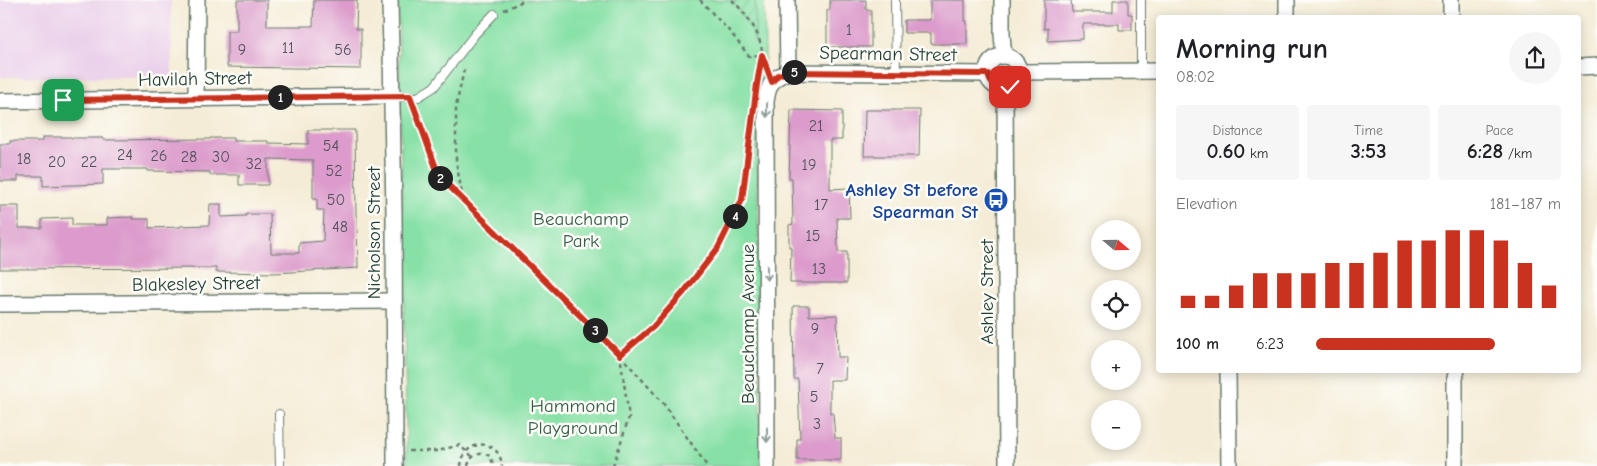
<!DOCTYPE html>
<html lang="en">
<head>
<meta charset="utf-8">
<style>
  :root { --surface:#fff; --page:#f6f6f6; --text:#202124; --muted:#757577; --accent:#c8321e }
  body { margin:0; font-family:"Comic Neue",sans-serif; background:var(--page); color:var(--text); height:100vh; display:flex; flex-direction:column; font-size:19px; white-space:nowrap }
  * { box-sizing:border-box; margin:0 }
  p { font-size:16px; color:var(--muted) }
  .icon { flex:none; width:28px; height:28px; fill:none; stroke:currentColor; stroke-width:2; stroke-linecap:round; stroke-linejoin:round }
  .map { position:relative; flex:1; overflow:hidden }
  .panel { position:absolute; left:1156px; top:15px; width:425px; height:358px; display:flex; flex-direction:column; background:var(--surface); border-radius:5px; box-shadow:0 2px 12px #0003 }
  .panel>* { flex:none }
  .needle { width:32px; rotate:110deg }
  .fabs { position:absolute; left:1091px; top:220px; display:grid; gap:10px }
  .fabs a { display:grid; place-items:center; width:50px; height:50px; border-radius:50%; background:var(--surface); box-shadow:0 2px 12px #0003; font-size:25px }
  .pin { position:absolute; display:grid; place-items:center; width:42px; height:42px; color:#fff; margin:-21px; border-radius:10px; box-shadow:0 2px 8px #0006 }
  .km { position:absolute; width:25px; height:25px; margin:-12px; border-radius:50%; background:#222; color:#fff; font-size:14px; line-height:25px; text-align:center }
  .round { display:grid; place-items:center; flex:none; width:52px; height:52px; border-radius:26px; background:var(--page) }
  .head { display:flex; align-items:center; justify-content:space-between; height:85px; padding:0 20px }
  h1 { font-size:28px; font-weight:700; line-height:38px }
  .stats { display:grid; grid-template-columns:repeat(3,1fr); gap:8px; height:85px; padding:5px 20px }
  .stats div { display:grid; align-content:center; border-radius:5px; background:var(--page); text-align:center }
  .stats b { font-size:21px; font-weight:700 }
  .stats small { font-size:14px; font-weight:400 }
  .stats p { font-size:14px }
  .chart { height:140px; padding:10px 20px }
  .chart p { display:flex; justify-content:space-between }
  .chart svg { width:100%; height:90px; margin-top:5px; stroke:var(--accent); stroke-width:6 }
  ul { padding:0 20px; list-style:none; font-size:16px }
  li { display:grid; grid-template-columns:80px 60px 1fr; align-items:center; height:38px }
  li i { height:12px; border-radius:6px; background:var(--accent) }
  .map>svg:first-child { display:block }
  .built { fill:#ebd1eb }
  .park { fill:#87e1a6; stroke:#538f6d }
  .garden { fill:url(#garden-furrows); stroke:#538f6d }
  .building { fill:#dc9bcc }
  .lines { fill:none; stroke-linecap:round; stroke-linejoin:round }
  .lane-casing { stroke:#6a7a6d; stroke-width:10 }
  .street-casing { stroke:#6a7a6d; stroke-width:18 }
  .path { stroke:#6a7a6d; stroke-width:2.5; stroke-dasharray:4 4; stroke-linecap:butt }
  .lane { stroke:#fff; stroke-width:8 }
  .street { stroke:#fff; stroke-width:15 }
  .oneway { stroke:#8f9e9a }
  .route-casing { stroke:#fff; stroke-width:10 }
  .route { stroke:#c8321e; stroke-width:6 }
  .labels { text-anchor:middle; stroke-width:5; stroke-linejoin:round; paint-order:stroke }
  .number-label { font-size:16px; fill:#4e545a }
  .street-label { font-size:19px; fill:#1f3d34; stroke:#fdfcf7 }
  .transit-label { font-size:19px; font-weight:bold; fill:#164399; stroke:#fdfcf7; text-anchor:end }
  .park-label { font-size:19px; fill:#345e4b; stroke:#fdfcf7 }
</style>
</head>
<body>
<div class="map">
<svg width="1597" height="466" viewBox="0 0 1597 466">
  <defs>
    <pattern id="garden-furrows" width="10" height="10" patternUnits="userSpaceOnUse" patternTransform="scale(1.25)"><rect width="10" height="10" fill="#87e1a6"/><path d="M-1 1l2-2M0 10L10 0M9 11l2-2" fill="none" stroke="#74c290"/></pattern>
  </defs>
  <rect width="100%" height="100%" fill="#fdfcf7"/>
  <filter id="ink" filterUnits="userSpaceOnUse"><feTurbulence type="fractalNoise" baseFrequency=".02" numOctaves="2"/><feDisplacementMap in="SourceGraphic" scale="10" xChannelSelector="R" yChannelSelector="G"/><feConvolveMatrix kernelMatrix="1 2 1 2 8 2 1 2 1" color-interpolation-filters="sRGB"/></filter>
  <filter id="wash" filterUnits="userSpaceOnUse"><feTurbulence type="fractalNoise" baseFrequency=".0096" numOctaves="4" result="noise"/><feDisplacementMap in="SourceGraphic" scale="20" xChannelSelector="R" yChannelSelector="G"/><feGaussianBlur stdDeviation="1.12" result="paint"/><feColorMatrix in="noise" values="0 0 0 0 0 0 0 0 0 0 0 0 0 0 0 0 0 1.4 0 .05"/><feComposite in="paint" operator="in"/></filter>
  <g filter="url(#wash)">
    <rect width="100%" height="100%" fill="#f4ecd6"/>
    <!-- built -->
    <path class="built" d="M0 0H171L172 77H0Z"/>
    <!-- park -->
    <path class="park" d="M398 0H764L765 53 757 123 761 466H407Z"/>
    <!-- garden -->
    <path class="garden" d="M732 0H755V43L752 31Z"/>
    <g id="blocks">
      <!-- building -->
      <g class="building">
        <path d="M237 0H267V26H313L314 0H357L356 29H361V69L227 67V31H237Z"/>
        <path d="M830 0H866V10H871V47H827V10H830Z"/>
        <path d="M930 0H965V21H967V44H931V33H904V20H930Z"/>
        <path d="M1044 0H1071L1072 12H1113V0H1128V14H1132V30H1119V24H1083V39L1048 41V28L1044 29Z"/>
        <path d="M791 110 842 111V140H830V189L849 188 850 218H837L838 252H847V283H790L791 247H789V225L793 224 792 178H789Z"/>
        <path d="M865 110H920L919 156H864Z"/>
        <path d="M308 130H355L356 216H357L358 268 275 273 216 272V268L0 269V206H19V228H42V219L72 218V225H107V218L133 217V219H149V228L180 227V226L209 225 210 204H221V217L246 216V214H270L271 253H299V243L323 241 324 210H317V199H313V160L268 159V185H239V175H210V172L148 171V169H103V184L43 186V176H18V181H0V144H10V141H43V137H71V138H103V140L210 139V138H233V141H268V143L308 144Z"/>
        <path d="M793 306H809V316L837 315 838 357H846L845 380H830V413H833L835 438H841V460H797V439H800L798 379H794Z"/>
      </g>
    </g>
  </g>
  <g filter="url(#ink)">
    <use href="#blocks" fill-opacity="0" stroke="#6a7a6d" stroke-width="1"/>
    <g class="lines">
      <defs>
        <g id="lane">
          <path d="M895 0 896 73"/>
          <path d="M1141 0V71"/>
          <path d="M391 96 418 97 434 87 475 34 494 14"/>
          <path d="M279 414 280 466"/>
        </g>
        <g id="street">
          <path d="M390 0 394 213 395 466"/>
          <path d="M787 0 788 72"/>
          <path d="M1002 0V35L1004 56"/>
          <path d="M1287 0V18"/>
          <path d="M1451 0V18"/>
          <circle cx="1003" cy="72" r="16"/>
          <path d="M1579 67 1597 66"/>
          <path d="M1019 72 1159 71"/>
          <path d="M1005 88 1007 466"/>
          <path d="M196 98 197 0"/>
          <path d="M0 101 391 96"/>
          <path d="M0 304 393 301"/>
          <path d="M1228 370 1229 466"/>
          <path d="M767 466 766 102C768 85 772 78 788 72L988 74"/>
          <path d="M1455 466V378L1457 370"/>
        </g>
      </defs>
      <!-- lane casing -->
      <use href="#lane" class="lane-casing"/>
      <!-- street casing -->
      <use href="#street" class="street-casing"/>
      <!-- path -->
      <g class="path">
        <path d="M700 0 731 33 749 56 762 55 758 76"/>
        <path d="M732 0C742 10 753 23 758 36 762 47 763 58 767 68"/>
        <path d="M504 10 525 0"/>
        <path d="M413 107 439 176 620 355 663 403 707 466"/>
        <path d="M463 200 456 161V106L464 70 463 67"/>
        <path d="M409 451H438L459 445 473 457"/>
        <path d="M461 466C463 438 500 437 502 466"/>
        <path d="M468 466C470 455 480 451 490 456L494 466"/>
        <path d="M613 466 629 417 620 355 653 327 684 292 718 248 742 200 750 138"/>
      </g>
      <!-- lane -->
      <use href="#lane" class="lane"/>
      <!-- street -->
      <use href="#street" class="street"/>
    </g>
    <!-- one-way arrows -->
    <defs><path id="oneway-shaft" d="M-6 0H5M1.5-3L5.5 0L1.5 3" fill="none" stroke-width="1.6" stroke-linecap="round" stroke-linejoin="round" transform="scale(1.25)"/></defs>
    <g class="oneway">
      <use href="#oneway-shaft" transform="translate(767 110) rotate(90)"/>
      <use href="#oneway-shaft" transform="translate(767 273) rotate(90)"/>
      <use href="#oneway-shaft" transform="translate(767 435) rotate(90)"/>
    </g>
  </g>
  <g class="lines" filter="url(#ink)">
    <defs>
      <path id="route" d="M63 100 410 96 439 176 620 355 653 327 684 292 718 248 742 200 757 84 762 55 772 82 778 75 788 72 983 74H988C990 85 998 90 1010 87"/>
    </defs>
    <!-- route casing -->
    <use href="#route" class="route-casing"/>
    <!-- route -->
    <use href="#route" class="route"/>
  </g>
  <!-- icons -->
  <defs>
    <symbol id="bus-disc" viewBox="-11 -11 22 22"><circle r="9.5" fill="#1a4fb4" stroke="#fdfcf7"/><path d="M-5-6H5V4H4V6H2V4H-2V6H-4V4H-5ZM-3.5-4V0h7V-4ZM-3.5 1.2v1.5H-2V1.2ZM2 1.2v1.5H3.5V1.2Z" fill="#fff"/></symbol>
  </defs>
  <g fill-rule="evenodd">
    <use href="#bus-disc" x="982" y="186" width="28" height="28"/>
  </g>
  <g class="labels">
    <!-- number labels -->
    <g class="number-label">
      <text x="849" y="35">1</text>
      <text x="288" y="53">11</text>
      <text x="242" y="55">9</text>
      <text x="343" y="55">56</text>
      <text x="816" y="131">21</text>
      <text x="331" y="151">54</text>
      <text x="125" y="160">24</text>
      <text x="159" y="161">26</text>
      <text x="189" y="162">28</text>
      <text x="221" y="162">30</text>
      <text x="24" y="164">18</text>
      <text x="57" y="167">20</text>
      <text x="89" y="167">22</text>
      <text x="254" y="169">32</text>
      <text x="809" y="170">19</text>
      <text x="334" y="176">52</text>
      <text x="336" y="205">50</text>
      <text x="821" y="210">17</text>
      <text x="340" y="232">48</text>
      <text x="813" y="241">15</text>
      <text x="819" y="274">13</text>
      <text x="815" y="334">9</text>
      <text x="820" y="374">7</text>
      <text x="814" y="402">5</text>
      <text x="817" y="429">3</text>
    </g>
    <!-- street labels -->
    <g class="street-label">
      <text transform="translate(888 53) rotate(1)" y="7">Spearman Street</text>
      <text transform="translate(195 78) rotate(-1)" y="7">Havilah Street</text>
      <text transform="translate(373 233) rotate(-90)" y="7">Nicholson Street</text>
      <text transform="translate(196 283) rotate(-1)" y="7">Blakesley Street</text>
      <text transform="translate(986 292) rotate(-90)" y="7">Ashley Street</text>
      <text transform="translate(747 324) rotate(-90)" y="7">Beauchamp Avenue</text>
    </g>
    <!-- transit labels -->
    <g class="transit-label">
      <text x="978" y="196">Ashley St before<tspan x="978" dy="22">Spearman St</tspan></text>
    </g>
    <!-- park labels -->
    <g class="park-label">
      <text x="581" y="225">Beauchamp<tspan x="581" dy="22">Park</tspan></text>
      <text x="573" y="412">Hammond<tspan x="573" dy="22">Playground</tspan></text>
    </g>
  </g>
</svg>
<div class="fabs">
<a><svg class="needle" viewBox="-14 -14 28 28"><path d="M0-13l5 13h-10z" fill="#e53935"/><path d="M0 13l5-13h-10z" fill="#757577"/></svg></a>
<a><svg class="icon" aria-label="locate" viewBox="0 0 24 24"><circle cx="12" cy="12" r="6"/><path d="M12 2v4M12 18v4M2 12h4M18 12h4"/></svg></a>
<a>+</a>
<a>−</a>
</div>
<div class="pin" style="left:63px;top:100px;background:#1e9e55"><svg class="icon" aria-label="arrive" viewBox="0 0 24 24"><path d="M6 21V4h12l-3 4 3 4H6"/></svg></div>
<div class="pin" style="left:1010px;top:87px;background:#d93025"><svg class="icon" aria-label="check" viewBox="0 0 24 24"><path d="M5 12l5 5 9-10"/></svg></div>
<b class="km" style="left:280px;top:97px">1</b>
<b class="km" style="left:440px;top:178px">2</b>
<b class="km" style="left:595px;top:330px">3</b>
<b class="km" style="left:735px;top:216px">4</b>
<b class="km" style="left:794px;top:72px">5</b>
<section class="panel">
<div class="head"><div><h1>Morning run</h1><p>08:02</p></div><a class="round"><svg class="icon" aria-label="share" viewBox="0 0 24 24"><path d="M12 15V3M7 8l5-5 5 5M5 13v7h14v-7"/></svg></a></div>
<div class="stats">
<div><p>Distance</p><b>0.60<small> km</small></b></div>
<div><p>Time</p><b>3:53</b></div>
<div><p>Pace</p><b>6:28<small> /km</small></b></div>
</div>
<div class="chart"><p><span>Elevation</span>181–187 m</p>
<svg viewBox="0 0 160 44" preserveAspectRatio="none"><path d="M5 44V38M15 44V38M25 44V33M35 44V27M45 44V27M55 44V27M65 44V22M75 44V22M85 44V17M95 44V11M105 44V11M115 44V6M125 44V6M135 44V11M145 44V22M155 44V33"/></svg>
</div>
<ul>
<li><b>100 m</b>6:23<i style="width:73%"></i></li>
</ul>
</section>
</div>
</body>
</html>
